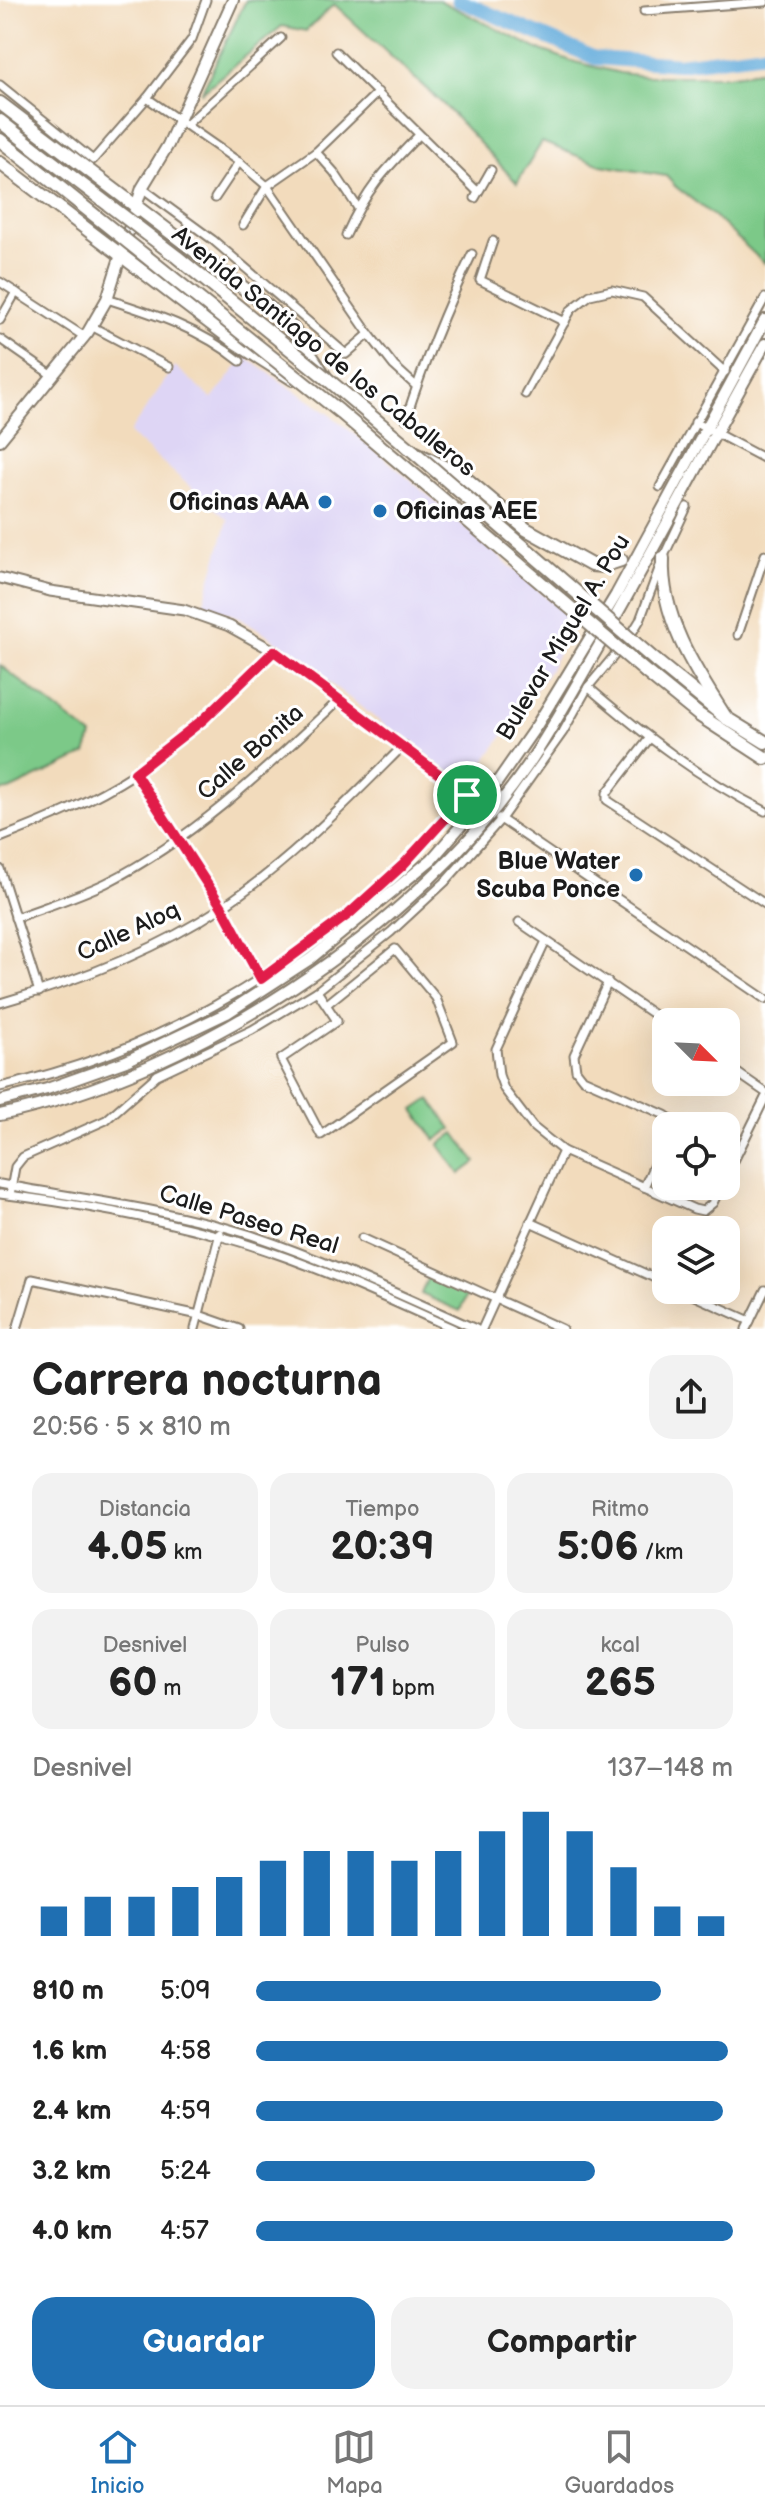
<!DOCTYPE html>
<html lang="es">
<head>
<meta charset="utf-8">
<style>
  :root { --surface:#fff; --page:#f2f2f2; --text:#222; --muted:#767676; --line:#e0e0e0; --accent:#1f6fb2 }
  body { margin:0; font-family:"Balsamiq Sans",sans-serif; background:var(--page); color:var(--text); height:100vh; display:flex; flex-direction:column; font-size:30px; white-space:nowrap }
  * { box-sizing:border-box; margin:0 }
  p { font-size:26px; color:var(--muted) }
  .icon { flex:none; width:44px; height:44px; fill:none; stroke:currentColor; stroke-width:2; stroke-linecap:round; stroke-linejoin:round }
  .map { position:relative; height:1329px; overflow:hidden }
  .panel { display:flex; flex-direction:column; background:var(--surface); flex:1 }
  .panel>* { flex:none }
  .needle { width:52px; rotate:114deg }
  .tools { position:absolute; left:652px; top:1008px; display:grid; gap:16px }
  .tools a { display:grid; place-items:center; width:88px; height:88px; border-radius:16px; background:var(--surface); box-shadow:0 8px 32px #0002; font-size:40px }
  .pin { position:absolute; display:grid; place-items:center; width:68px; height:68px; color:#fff; margin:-34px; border:4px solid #fff; border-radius:50%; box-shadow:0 2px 8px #0007 }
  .round { display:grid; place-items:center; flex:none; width:84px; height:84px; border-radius:24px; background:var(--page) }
  .overview { display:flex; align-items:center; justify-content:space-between; height:136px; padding:0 32px }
  h1 { font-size:44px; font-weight:600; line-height:60px }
  .figures { display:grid; grid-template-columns:repeat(3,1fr); gap:12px; height:136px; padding:8px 32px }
  .figures div { display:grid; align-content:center; border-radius:20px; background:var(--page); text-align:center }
  .figures b { font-size:40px; font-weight:600 }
  .figures small { font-size:22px; font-weight:400 }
  .figures p { font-size:22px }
  .chart { height:224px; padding:16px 32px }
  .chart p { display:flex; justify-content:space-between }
  .chart svg { width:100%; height:144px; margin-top:8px; stroke:var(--accent); stroke-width:6 }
  .action { display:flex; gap:16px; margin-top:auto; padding:16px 32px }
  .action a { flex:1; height:92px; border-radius:24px; background:var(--accent); color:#fff; font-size:32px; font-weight:600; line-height:92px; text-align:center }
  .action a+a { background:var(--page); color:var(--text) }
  ul { padding:0 32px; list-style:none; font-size:26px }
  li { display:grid; grid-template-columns:128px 96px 1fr; align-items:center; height:60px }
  li i { height:20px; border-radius:10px; background:var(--accent) }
  .tab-bar { display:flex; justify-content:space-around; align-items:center; height:112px; border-top:2px solid var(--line); background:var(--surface); font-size:22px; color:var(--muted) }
  .tab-bar a { display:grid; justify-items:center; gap:4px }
  .tab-bar .current { color:var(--accent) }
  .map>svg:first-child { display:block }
  .built { fill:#ded5f5 }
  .green { fill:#7bc988; stroke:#4c7252; stroke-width:2 }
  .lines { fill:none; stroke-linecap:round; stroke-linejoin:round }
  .river { stroke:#64acdb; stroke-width:14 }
  .street-casing { stroke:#877c6c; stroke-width:11 }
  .secondary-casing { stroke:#877c6c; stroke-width:13 }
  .primary-casing { stroke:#877c6c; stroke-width:14 }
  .highway-casing { stroke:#877c6c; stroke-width:16 }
  .street { stroke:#fff; stroke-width:7 }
  .secondary { stroke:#fff; stroke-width:9 }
  .primary { stroke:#fff; stroke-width:10 }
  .highway { stroke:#fff; stroke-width:12 }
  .highway-bridge-casing { stroke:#877c6c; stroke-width:16; stroke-linecap:butt }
  .highway-bridge { stroke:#fff; stroke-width:12 }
  .route-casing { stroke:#fff; stroke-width:16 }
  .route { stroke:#e11d48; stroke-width:10 }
  .poi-dot { fill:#1f6fb2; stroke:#fff; stroke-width:3 }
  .labels { text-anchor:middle; stroke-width:6; stroke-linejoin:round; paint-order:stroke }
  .street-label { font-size:24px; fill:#1c1c1c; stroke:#fff }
  .poi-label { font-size:24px; font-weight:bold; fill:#1c1c1c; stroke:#fff; text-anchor:end }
</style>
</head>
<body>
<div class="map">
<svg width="765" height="1329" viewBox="0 0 765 1329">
  <rect width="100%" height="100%" fill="#fff"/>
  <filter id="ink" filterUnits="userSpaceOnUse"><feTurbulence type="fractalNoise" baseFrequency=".0125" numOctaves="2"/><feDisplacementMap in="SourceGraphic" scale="16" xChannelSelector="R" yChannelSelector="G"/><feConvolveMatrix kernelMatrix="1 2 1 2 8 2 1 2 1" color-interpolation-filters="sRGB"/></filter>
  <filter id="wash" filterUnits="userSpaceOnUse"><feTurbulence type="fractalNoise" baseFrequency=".006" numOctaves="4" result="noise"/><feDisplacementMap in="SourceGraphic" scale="32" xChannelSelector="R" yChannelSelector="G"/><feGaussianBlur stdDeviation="1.8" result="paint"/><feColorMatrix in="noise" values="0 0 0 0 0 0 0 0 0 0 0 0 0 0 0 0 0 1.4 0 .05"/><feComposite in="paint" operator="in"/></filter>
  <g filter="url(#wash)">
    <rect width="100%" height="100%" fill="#f2dbbc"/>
    <!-- built -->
    <path class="built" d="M245 357 328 413 394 466 574 621 549 671 466 788 265 633 239 617 203 605 228 520 129 433 175 366 212 399Z"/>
    <!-- green -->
    <g class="green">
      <path d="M246 0H439L535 48 575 62 620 73 645 76H726L765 70V264L715 217 676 187 666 176 601 165 542 142 517 183 445 106 334 4 306 31 282 26 201 93Z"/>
      <path d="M0 665 92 736 86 754 9 790 0 791Z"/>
      <path d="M430 1099 452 1129 436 1140 414 1110Z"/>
      <path d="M455 1133 476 1162 460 1174 439 1145Z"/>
      <path d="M429 1274 468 1293 460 1311 421 1294Z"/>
    </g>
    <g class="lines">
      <!-- river -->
      <path class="river" d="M458 0 595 58 679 64 765 53"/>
    </g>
  </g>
  <g filter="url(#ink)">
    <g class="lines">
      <defs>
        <g id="street">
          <path d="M644 11 765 2"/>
          <path d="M336 52 477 191"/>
          <path d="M0 85 93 160 147 98 192 39 206 0"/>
          <path d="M147 98 239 162 267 186 369 334 394 366 416 386"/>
          <path d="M186 125 281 38"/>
          <path d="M316 152 334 172 358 208"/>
          <path d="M142 188 213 240 346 354 369 334"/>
          <path d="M215 198 239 162"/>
          <path d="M475 198 491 170"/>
          <path d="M243 225 267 186 316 152 378 92"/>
          <path d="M346 235C367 188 385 170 419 135"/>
          <path d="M493 241 480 280 565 322"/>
          <path d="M0 282 85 337"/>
          <path d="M107 299C154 314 201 329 240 361"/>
          <path d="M0 320 16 292"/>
          <path d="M91 326 169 367"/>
          <path d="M0 339 53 376"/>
          <path d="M525 394 571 310 590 295 612 290 643 297 725 372"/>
          <path d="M406 419C424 362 446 308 472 254"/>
          <path d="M695 422 765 459"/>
          <path d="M660 487 765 298"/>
          <path d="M738 635 765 555"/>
          <path d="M588 687C644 735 699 778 765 811"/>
          <path d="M649 739 607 793V800L765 904"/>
          <path d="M135 773 222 907 261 979"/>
          <path d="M499 818 765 999"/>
          <path d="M0 838C47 820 92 801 134 774 186 740 230 694 274 651"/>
          <path d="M0 869 39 992"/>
          <path d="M15 918C44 907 77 897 106 883 195 838 268 767 340 699"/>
          <path d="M519 922 666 1023"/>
          <path d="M546 941 496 1049 499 1075 504 1089 533 1127 563 1151 694 1209 703 1211 713 1203 721 1186"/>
          <path d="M608 982 574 1055 576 1070 583 1079 665 1115 671 1119V1126"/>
          <path d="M317 991 337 1021 281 1059 321 1135 453 1042 436 998 395 949 327 1004"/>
          <path d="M0 1003C77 981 156 951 222 907 290 862 347 802 404 745"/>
          <path d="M726 1065 765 1092"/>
          <path d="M0 1087C156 1051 286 977 401 867 425 844 446 818 467 795"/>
          <path d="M726 1177 765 1098"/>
          <path d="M0 1184C84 1199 169 1209 251 1235 328 1261 402 1296 476 1329"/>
          <path d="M644 1187 666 1138"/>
          <path d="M0 1194C73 1203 145 1216 216 1235 298 1257 377 1294 454 1329"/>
          <path d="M10 1195 15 1167 23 1157 106 1120 157 1075 252 1030 317 991 391 932 445 882 501 819 563 732 588 687 629 638 640 620 663 558 687 507"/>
          <path d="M530 1222 666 1283"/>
          <path d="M362 1238 562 1329"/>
          <path d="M681 1290 750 1321"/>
          <path d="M17 1329 32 1279 199 1315 239 1329"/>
          <path d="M195 1329 220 1233"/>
          <path d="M482 1329 563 1151"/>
          <path d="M746 1329 765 1290"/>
        </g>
        <path id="secondary" d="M0 578 50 591 184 610 229 626 274 651 491 812"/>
        <g id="primary">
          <path d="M0 440 88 332 107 299 142 188 168 145 233 0"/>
          <path d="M0 1101 47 1089 126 1061 227 1013 310 959 432 859 491 791 537 725 616 595 765 320"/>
          <path d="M0 1115C195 1074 415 929 528 765 553 728 574 689 596 651 655 549 708 445 765 344"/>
        </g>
        <g id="highway">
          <path d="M0 103 266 305 293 329 326 378 414 452 464 477 526 529 591 565 603 566 621 560"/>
          <path d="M0 121 38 151"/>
          <path d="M0 140 28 162"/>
          <path d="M0 163 235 342 293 379"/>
          <path d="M663 558C660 617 695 670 726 718"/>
          <path d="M656 661 726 718 765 742"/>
          <path d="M646 672 699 715 765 758"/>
        </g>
      </defs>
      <!-- street casing -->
      <use href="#street" class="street-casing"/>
      <!-- secondary casing -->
      <use href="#secondary" class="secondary-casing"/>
      <!-- primary casing -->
      <use href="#primary" class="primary-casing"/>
      <!-- highway casing -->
      <use href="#highway" class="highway-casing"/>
      <!-- street -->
      <use href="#street" class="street"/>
      <!-- secondary -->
      <use href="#secondary" class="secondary"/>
      <!-- primary -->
      <use href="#primary" class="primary"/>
      <!-- highway -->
      <use href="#highway" class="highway"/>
      <defs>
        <g id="highway-bridge">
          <path d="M38 151 177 257 326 378"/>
          <path d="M28 162 339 411 646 672"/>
          <path d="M414 452 656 661"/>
        </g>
      </defs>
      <!-- highway-bridge casing -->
      <use href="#highway-bridge" class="highway-bridge-casing"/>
      <!-- highway-bridge -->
      <use href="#highway-bridge" class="highway-bridge"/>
    </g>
  </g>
  <g class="lines" filter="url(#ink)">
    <defs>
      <path id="route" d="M274 651 467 795 403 865 349 914 261 979 222 907 135 773 204 719Z"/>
    </defs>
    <!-- route casing -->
    <use href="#route" class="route-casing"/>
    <!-- route -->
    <use href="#route" class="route"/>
  </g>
  <!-- markers -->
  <g class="poi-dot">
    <circle cx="325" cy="502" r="8"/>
    <circle cx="380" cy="511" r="8"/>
    <circle cx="636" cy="875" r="8"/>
  </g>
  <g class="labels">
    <!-- street labels -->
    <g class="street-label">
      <text transform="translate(324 351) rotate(39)" y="8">Avenida Santiago de los Caballeros</text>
      <text transform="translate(563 637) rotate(-59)" y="8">Bulevar Miguel A. Pou</text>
      <text transform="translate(250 752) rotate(-41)" y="8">Calle Bonita</text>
      <text transform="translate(128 931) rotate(-25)" y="8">Calle Aloq</text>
      <text transform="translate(249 1219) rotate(17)" y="8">Calle Paseo Real</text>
    </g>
    <!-- poi labels -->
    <g class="poi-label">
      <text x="309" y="510">Oficinas AAA</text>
      <text x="396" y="519" text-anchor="start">Oficinas AEE</text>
      <text x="620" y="869">Blue Water<tspan x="620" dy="28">Scuba Ponce</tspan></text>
    </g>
  </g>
</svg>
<div class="tools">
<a><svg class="needle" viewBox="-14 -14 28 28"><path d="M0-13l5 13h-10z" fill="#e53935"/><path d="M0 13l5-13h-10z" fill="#767676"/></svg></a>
<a><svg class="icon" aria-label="locate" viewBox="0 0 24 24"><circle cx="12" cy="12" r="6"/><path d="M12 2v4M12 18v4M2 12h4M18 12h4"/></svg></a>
<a><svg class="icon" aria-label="layers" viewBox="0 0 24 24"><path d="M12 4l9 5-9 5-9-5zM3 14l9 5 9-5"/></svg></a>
</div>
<div class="pin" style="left:467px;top:795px;background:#1e9e55"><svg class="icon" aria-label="arrive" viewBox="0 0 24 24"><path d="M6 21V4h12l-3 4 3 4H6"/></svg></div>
</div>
<section class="panel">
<div class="overview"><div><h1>Carrera nocturna</h1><p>20:56 · 5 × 810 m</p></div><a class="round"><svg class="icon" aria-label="share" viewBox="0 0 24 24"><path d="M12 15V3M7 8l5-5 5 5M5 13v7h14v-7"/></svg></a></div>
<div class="figures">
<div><p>Distancia</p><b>4.05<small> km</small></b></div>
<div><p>Tiempo</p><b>20:39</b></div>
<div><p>Ritmo</p><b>5:06<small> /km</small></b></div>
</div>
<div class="figures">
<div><p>Desnivel</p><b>60<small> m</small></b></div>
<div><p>Pulso</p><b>171<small> bpm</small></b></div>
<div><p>kcal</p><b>265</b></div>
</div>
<div class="chart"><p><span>Desnivel</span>137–148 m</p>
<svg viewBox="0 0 160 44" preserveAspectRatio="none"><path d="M5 44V35M15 44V32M25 44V32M35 44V29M45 44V26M55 44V21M65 44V18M75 44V18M85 44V21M95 44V18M105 44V12M115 44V6M125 44V12M135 44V23M145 44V35M155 44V38"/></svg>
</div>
<ul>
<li><b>810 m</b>5:09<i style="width:85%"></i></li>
<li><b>1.6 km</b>4:58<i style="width:99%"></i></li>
<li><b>2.4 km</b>4:59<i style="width:98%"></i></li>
<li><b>3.2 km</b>5:24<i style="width:71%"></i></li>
<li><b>4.0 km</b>4:57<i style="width:100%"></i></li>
</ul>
<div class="action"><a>Guardar</a><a>Compartir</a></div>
</section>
<nav class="tab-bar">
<a class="current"><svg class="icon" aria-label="home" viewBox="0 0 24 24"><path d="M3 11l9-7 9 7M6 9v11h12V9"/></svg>Inicio</a>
<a><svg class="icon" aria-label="map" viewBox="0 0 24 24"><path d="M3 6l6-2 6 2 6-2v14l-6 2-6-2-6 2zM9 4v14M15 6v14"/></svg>Mapa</a>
<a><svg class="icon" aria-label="saved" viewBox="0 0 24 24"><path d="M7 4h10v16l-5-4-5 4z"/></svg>Guardados</a>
</nav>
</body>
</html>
